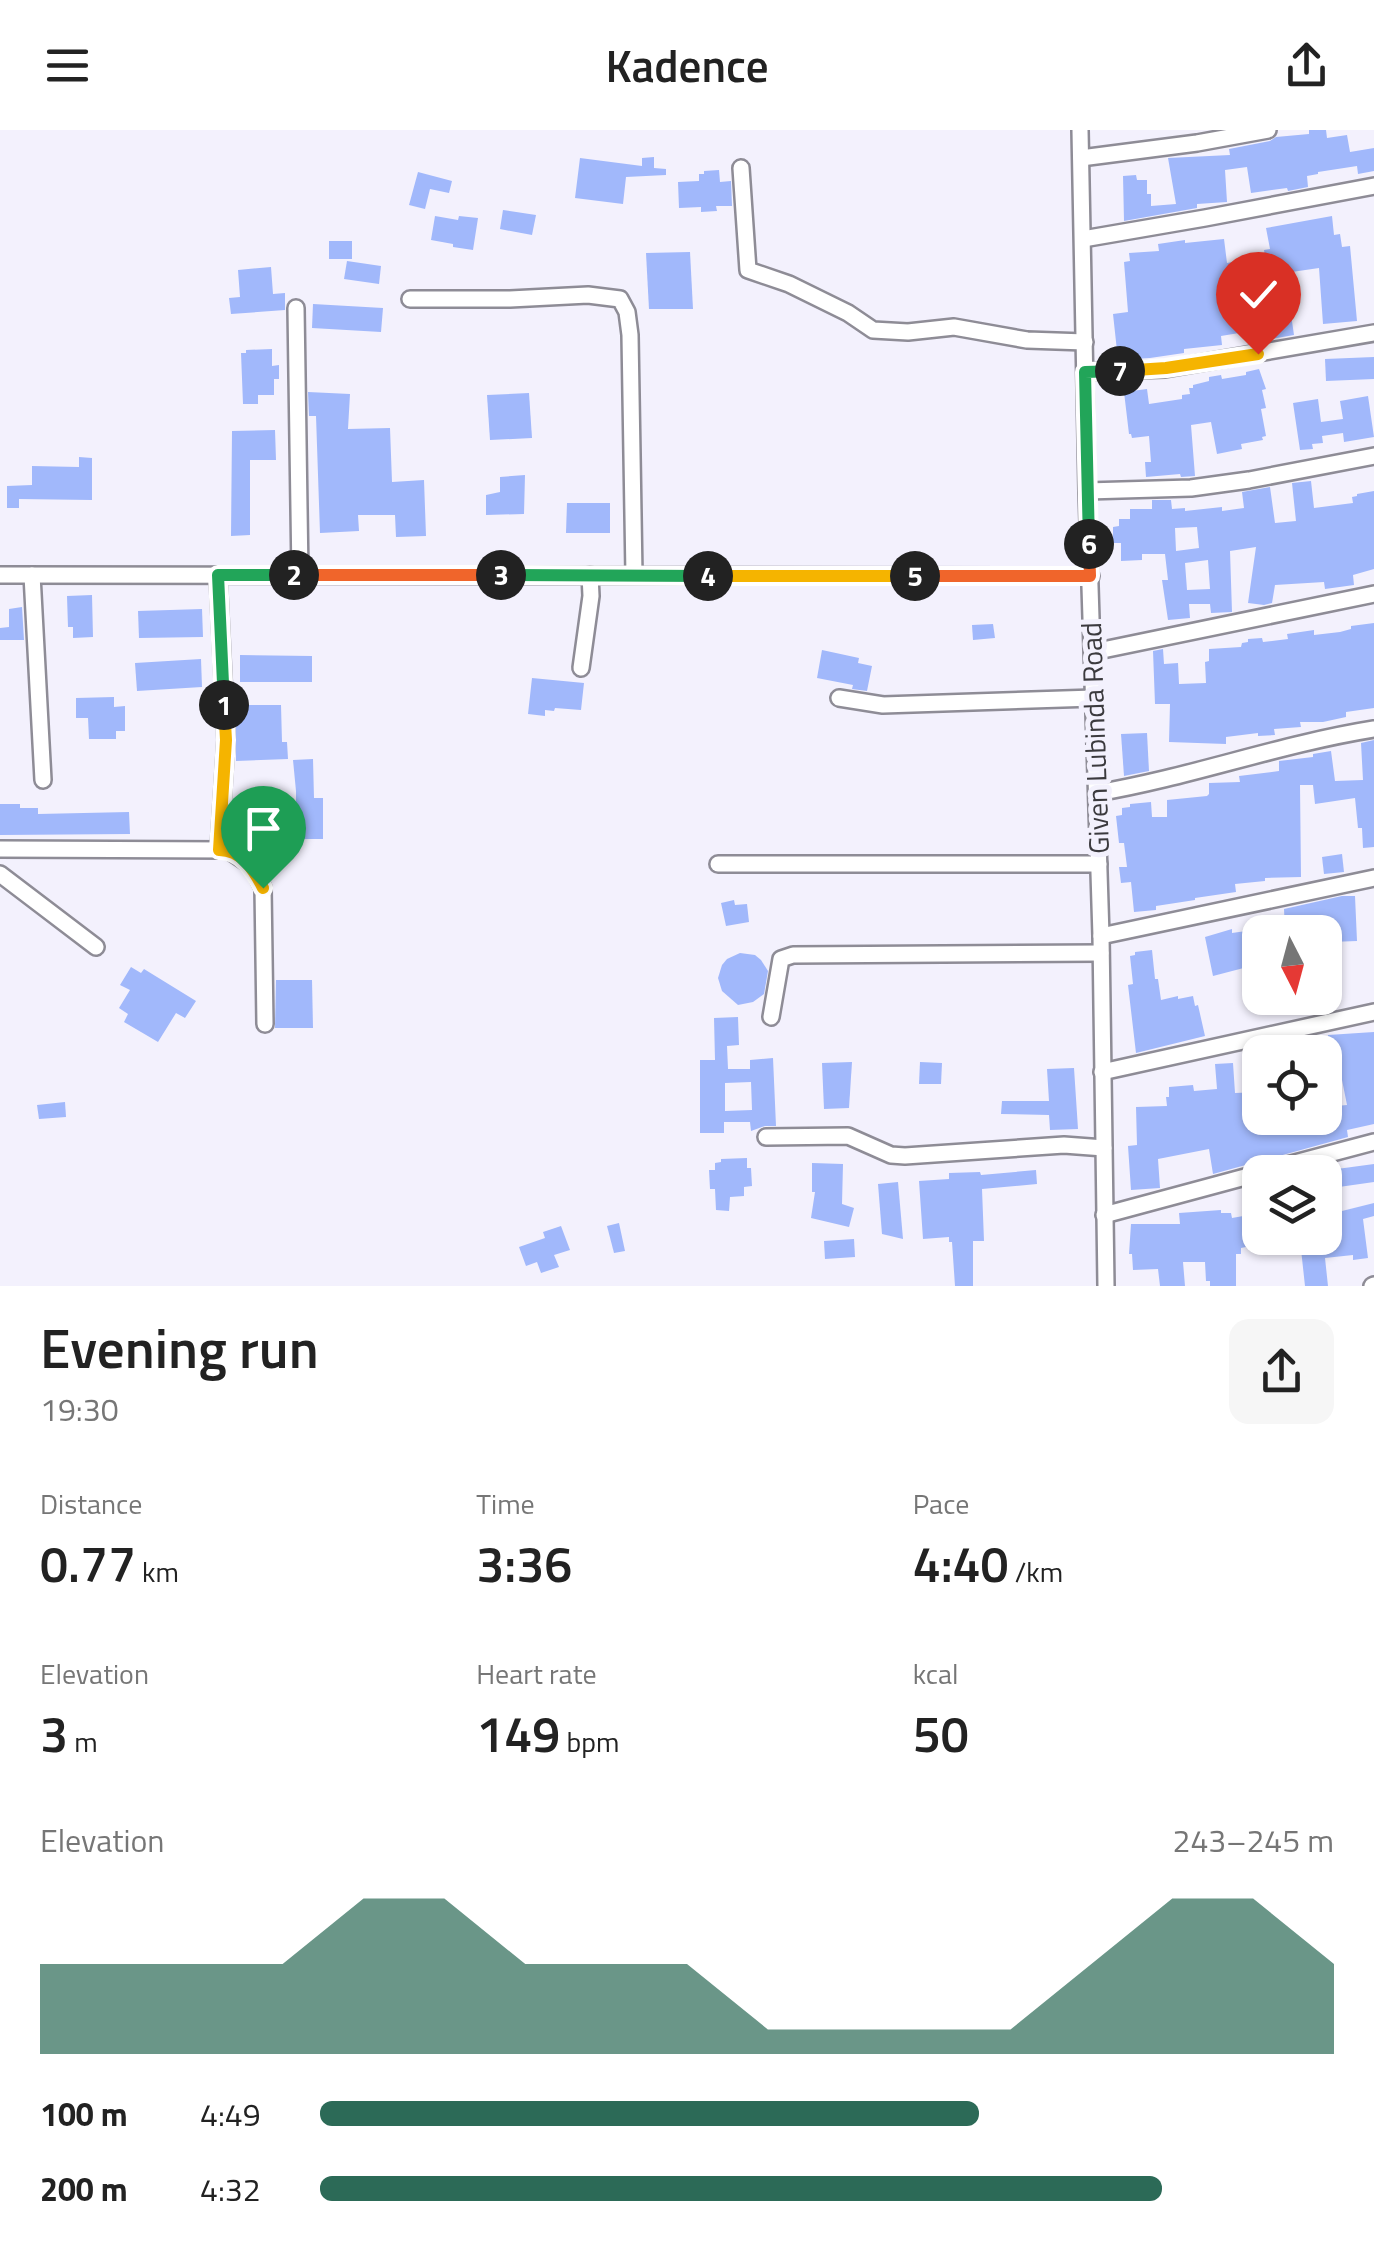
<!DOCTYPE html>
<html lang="en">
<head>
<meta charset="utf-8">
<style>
  :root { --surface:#fff; --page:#f6f6f6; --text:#222; --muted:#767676; --accent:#2c6a57 }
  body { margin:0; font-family:"Titillium Web",sans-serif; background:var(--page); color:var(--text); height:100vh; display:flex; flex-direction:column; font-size:38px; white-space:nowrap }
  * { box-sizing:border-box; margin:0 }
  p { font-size:32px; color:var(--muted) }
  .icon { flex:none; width:55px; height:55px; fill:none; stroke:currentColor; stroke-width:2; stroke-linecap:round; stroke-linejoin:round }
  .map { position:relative; height:1156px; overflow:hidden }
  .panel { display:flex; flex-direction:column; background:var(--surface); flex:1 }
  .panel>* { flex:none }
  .needle { width:65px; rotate:174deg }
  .buttons { position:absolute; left:1242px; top:785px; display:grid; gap:20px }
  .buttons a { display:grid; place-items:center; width:100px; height:100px; border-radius:20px; background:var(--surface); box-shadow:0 2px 8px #0004; font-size:50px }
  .pin { position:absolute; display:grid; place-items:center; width:85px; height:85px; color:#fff; margin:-102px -42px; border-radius:50% 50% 50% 0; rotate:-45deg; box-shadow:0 0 10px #0007 }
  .pin .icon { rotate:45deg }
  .km { position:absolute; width:50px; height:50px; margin:-25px; border-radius:50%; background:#222; color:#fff; font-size:28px; line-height:50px; text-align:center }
  .round { display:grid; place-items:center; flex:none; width:105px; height:105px; border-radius:20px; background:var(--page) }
  .headline { display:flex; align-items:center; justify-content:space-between; height:170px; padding:0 40px }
  h1 { font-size:55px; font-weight:600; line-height:75px }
  .stats { display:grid; grid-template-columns:repeat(3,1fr); gap:15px; height:170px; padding:10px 40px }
  .stats div { display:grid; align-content:center }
  .stats b { font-size:50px; font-weight:600 }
  .stats small { font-size:28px; font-weight:400 }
  .stats p { font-size:28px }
  .chart { height:280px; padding:20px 40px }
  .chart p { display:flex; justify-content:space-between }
  .chart svg { width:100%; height:180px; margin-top:10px; fill:var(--accent); opacity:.7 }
  ul { padding:0 40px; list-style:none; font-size:32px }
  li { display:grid; grid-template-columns:160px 120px 1fr; align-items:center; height:75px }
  li i { height:25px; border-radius:12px; background:var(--accent) }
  header { display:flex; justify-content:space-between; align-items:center; height:130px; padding:0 40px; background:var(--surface); font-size:45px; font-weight:600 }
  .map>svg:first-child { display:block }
  .building { fill:#a1b8fb; fill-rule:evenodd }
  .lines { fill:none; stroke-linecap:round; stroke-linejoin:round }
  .minor-casing { stroke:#8e8c96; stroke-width:20 }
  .minor { stroke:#fff; stroke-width:15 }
  .split-1-casing { stroke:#fff; stroke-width:20 }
  .split-2-casing { stroke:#fff; stroke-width:20 }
  .split-3-casing { stroke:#fff; stroke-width:20 }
  .split-4-casing { stroke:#fff; stroke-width:20 }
  .split-5-casing { stroke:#fff; stroke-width:20 }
  .split-6-casing { stroke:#fff; stroke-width:20 }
  .split-7-casing { stroke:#fff; stroke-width:20 }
  .split-8-casing { stroke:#fff; stroke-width:20 }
  .split-1 { stroke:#f5b400; stroke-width:12 }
  .split-2 { stroke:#22a559; stroke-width:12 }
  .split-3 { stroke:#f0652b; stroke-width:12 }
  .split-4 { stroke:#22a559; stroke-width:12 }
  .split-5 { stroke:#f5b400; stroke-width:12 }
  .split-6 { stroke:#f0652b; stroke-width:12 }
  .split-7 { stroke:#22a559; stroke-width:12 }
  .split-8 { stroke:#f5b400; stroke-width:12 }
  .labels { text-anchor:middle; stroke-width:10; stroke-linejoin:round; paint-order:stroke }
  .street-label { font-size:28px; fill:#3b3a3e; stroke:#f3f1fd }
</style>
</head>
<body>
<header><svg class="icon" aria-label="menu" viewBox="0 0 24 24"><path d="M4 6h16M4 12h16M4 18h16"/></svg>Kadence<svg class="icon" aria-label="share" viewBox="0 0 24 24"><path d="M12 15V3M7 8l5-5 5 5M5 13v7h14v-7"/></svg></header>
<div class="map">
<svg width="1374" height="1156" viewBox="0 0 1374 1156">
  <rect width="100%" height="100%" fill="#f3f1fd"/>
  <!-- building -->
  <g class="building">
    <path d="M1309 0H1326L1327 8 1347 5 1350 22 1374 18V41L1358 44 1357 36 1318 42V44L1307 46 1308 57 1288 61 1287 58 1251 63 1247 37 1225 40 1227 72 1197 74V78L1124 91 1123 46 1136 45 1137 50H1147V64H1151V76L1176 74 1168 28 1230 25 1229 19 1270 11 1276 7 1309 4Z"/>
    <path d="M654 27V38L666 39V45L626 47 623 74 575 68 580 28 642 36V28Z"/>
    <path d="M719 40 720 52 731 51 732 76H716L717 81 701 82V77L679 78 678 52 699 51V44H704V41Z"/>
    <path d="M418 42 452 51 449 63 430 59 425 79 409 75Z"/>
    <path d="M503 80 536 85 532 105 500 99Z"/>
    <path d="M435 86 458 90 459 86 478 88 473 120 453 117V114L431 110Z"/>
    <path d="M1332 86 1334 105 1340 104 1342 117 1350 116 1357 191 1323 194 1319 138 1285 143 1294 205 1271 209 1269 194 1238 199 1239 203 1221 206 1222 215 1184 219V223L1150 228 1118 230 1113 184 1128 182 1124 132 1130 131 1129 123 1159 121 1158 114 1185 110V113L1224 109 1227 133 1265 126 1264 120 1270 119 1266 98Z"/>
    <rect x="329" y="111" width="23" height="18"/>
    <path d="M690 122 693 179H649L646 123Z"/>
    <path d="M347 131 381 136 379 154 344 149Z"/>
    <path d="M271 137 273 164 285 163V180L231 184 229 168 240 167 238 140Z"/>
    <path d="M313 174 383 178 381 202 312 198Z"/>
    <path d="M272 219V236L279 235V249H274V265H258V274H243L241 223H246V220Z"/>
    <path d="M1374 227V249L1326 251 1325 229Z"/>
    <path d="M1259 239 1266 259 1262 260 1266 278 1261 279 1266 306 1262 307 1263 310 1241 314 1242 319 1217 324 1211 292 1191 295 1195 346 1181 347 1180 344 1146 347 1145 332H1151L1149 306 1132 308 1131 304H1129L1124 262 1147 259 1149 274 1182 269V265L1190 264 1189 258H1193V255L1209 251V247L1221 245 1222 249 1246 245V242Z"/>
    <path d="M308 262 350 264 348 299 390 298 392 352 424 350 426 406 396 407 395 385H358L359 401 320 403 316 286H309Z"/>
    <path d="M529 263 532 308 490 310 487 265Z"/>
    <path d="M1368 266 1374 307 1344 312 1343 303 1322 306 1323 313 1312 314 1313 319 1300 320 1293 273 1318 269 1321 292 1343 289 1340 271Z"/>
    <path d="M275 300 276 330H250V405L231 406 232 301Z"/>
    <path d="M79 327 92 328V370L19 369V378H7V356L32 355V336L79 337Z"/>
    <path d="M525 345 524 384 486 385V365L500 362V347Z"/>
    <path d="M1311 351 1314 378 1353 373 1352 367 1357 366V364L1374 361V439L1353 445 1354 455 1325 459 1324 452 1275 455 1272 473 1264 475 1248 473 1256 417 1230 421 1232 482 1211 483 1210 474H1189L1190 488 1168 490 1162 450H1168L1165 424H1142V430L1121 431V413H1113V397L1119 396V389H1130V379H1152V370H1171L1172 379 1185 378V381L1222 377V381L1244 378 1242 362 1270 357 1275 393 1296 391 1292 353ZM1197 397 1199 418 1176 421 1175 398ZM1208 430 1210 459 1187 460 1185 433Z"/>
    <path d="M567 373H610V403H566Z"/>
    <path d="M92 465 93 507 73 508V497H68L67 466Z"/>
    <path d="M22 477 24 510H0V498L9 497V479Z"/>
    <path d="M202 479 203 507 139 508 138 481Z"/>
    <path d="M1374 493V578L1346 582V587L1323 592H1300L1301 597 1274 599 1275 605 1258 606V603L1226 607V614L1169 612 1170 574H1155L1153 521 1163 519 1164 534 1178 533 1179 554 1206 553 1205 532 1209 531V519L1241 517 1242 513 1248 512V509L1262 508 1263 512 1288 509 1287 504 1314 500V505L1340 502 1351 499V496Z"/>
    <path d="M993 494 995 508 973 510 972 495Z"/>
    <path d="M822 520 859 528 858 533 872 536 867 561 852 559 853 555 817 548Z"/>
    <path d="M240 525 312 526V552H240Z"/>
    <path d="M201 529 202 557 137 561 135 533Z"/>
    <path d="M532 548 584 553 581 580 555 578 554 581 545 580V586L528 584Z"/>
    <path d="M114 567V577L125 576V601H116V609H89L88 588H76V568Z"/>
    <path d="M236 575H281L282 612H287L288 629 236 631Z"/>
    <path d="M1147 603 1149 641 1124 646 1121 604Z"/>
    <path d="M1374 610V717L1363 718 1362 698H1358L1355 668 1315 674 1313 655H1300L1301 747 1265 748V751L1235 754 1236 762 1195 768V770L1156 776V780L1134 782 1131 752 1121 753 1119 737H1127L1124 713H1119L1116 686 1122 685V678L1130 677V674L1151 672 1152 687H1167V670L1207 666 1209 664V653L1240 652 1239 646 1279 641V631L1313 627V624L1331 621 1335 651 1363 650 1361 613Z"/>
    <path d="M313 629 314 668H323V709H296V661L293 630Z"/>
    <path d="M0 674H20V678H38V684L129 682 130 704 0 705Z"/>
    <path d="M1342 724 1344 742 1324 744 1322 727Z"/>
    <path d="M1342 766H1355L1357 811 1331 812 1330 802H1285L1284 779Z"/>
    <path d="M734 770 735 775 747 774 749 792 726 796 721 773Z"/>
    <path d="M1232 799V803L1253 800 1259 834 1213 846 1205 807Z"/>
    <path d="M1152 820 1155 849H1158L1161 870 1178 866V869L1193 866 1195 876 1198 875 1205 906 1136 923 1128 855 1133 854 1130 826 1135 825V822Z"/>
    <path d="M740 823 755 825 761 830 768 841 764 864 753 872 738 875 722 861 718 848 722 835 727 829Z"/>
    <path d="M131 837 141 843 144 839 196 871 185 888 176 883 158 912 124 892 128 884 119 878 130 860 120 855Z"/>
    <path d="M276 850H312L313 898H275Z"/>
    <path d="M1288 868H1313L1314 883 1289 885Z"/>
    <path d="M738 887 739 915 727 916 728 939H750V930L773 928 776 996H765L751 1001 750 992H724V1003H700V930H715L714 888ZM751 952 752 980 725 981V953Z"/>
    <path d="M1374 902V994L1347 1000 1348 1007 1213 1044 1209 1019 1158 1029 1160 1058 1131 1060 1128 1016 1137 1015 1136 977 1167 976 1166 967H1169V957L1193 955 1194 961 1217 959 1215 934 1233 933 1235 963 1260 962V988H1325V977L1347 975 1342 950 1331 952 1328 905Z"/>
    <path d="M852 932 849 978 824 979 822 933Z"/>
    <path d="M920 932 942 933 941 954H919Z"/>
    <path d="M1074 938 1078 999 1050 1000 1049 985 1001 984 1002 971H1049L1047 939Z"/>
    <path d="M65 972 66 987 39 989 37 975Z"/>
    <path d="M747 1028V1038H751L752 1056 744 1057V1066L730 1067 729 1081 716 1080 715 1059H710L709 1040H715V1033L721 1032V1029Z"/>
    <path d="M812 1033 843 1034 842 1074 854 1078 849 1097 811 1088 815 1062H812Z"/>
    <path d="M1374 1034V1052L1339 1057 1337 1039Z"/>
    <path d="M1036 1040 1037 1054 982 1059 984 1111H973V1156H955L952 1112H949V1107L923 1109 919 1051 949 1049V1043L980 1042 981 1045Z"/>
    <path d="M898 1052 903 1109 882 1104 878 1054Z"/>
    <path d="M1341 1061 1342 1081 1374 1073V1086L1363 1089 1368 1128 1353 1130V1125L1325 1128 1328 1156H1305L1300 1110 1333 1106 1328 1088 1326 1062Z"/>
    <path d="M1221 1080V1083H1231L1232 1088 1260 1083V1114L1241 1118V1124H1236V1156H1210V1151H1206L1205 1132H1183L1185 1156H1160L1158 1139 1133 1140 1132 1124H1129L1131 1094H1180L1179 1083Z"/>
    <path d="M619 1093 625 1121 614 1123 607 1096Z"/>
    <path d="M561 1096 570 1120 554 1125 559 1137 541 1143 537 1132 526 1136 519 1117 545 1108 543 1102Z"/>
    <path d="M854 1109 855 1127 825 1129 824 1111Z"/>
  </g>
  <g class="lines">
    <defs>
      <g id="minor">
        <path d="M1080 0 1087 361 1101 806 1106 1156"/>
        <path d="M1081 28 1197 13 1268 0"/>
        <path d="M741 38 748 140 789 154 848 183 873 200 908 202 954 197 1027 210 1085 212"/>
        <path d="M1083 109 1205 88 1374 56"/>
        <path d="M410 169H510L588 165 620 169 627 182 630 205 634 445"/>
        <path d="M296 178 300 445"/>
        <path d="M1085 242 1165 239 1374 203"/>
        <path d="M1087 361 1191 358 1249 350 1374 326"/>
        <path d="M0 445 1091 446"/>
        <path d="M32 445 43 650"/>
        <path d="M218 445 226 610 219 720"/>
        <path d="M1093 522 1374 464"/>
        <path d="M581 538 591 466 590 445"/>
        <path d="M839 568 883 575 1094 568"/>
        <path d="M1097 663C1191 647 1280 614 1374 599"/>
        <path d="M0 719 228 720 252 736 263 758 265 894"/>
        <path d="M718 734H1099"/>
        <path d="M0 744 96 817"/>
        <path d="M1101 806 1374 748"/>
        <path d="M771 887 781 829 793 825 1101 823"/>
        <path d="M1102 942 1374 882"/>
        <path d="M766 1007 848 1006 891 1025 905 1026 1064 1015 1104 1018"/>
        <path d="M1261 1042 1374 1012"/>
        <path d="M1104 1085 1260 1043"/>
        <path d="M1372 1156 1374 1155"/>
      </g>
    </defs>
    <!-- minor casing -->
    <use href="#minor" class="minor-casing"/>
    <!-- minor -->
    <use href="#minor" class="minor"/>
  </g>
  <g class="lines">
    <defs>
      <path id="split-1" d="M224 575 226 610 219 720C242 720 254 740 263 758"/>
      <path id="split-2" d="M224 575 218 445H294"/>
      <path id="split-3" d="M294 445H501"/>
      <path id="split-4" d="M501 445 708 446"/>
      <path id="split-5" d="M708 446H915"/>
      <path id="split-6" d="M915 446H1090L1089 414"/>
      <path id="split-7" d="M1089 414 1085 242 1120 241"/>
      <path id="split-8" d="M1120 241 1166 238 1258 224"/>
    </defs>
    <!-- split-1 casing -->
    <use href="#split-1" class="split-1-casing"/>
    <!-- split-2 casing -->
    <use href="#split-2" class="split-2-casing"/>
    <!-- split-3 casing -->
    <use href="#split-3" class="split-3-casing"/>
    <!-- split-4 casing -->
    <use href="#split-4" class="split-4-casing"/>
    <!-- split-5 casing -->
    <use href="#split-5" class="split-5-casing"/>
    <!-- split-6 casing -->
    <use href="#split-6" class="split-6-casing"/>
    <!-- split-7 casing -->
    <use href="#split-7" class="split-7-casing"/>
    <!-- split-8 casing -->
    <use href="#split-8" class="split-8-casing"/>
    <!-- split-1 -->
    <use href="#split-1" class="split-1"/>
    <!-- split-2 -->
    <use href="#split-2" class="split-2"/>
    <!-- split-3 -->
    <use href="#split-3" class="split-3"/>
    <!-- split-4 -->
    <use href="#split-4" class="split-4"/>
    <!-- split-5 -->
    <use href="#split-5" class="split-5"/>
    <!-- split-6 -->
    <use href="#split-6" class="split-6"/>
    <!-- split-7 -->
    <use href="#split-7" class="split-7"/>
    <!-- split-8 -->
    <use href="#split-8" class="split-8"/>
  </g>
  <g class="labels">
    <!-- street labels -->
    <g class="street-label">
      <text transform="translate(1095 608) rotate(-92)" y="10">Given Lubinda Road</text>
    </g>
  </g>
</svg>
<div class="buttons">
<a><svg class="needle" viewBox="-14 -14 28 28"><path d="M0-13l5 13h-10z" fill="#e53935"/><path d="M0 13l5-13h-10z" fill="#767676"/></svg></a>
<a><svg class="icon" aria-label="locate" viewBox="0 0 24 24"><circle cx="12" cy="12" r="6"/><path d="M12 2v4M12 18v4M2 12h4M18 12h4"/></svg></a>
<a><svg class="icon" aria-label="layers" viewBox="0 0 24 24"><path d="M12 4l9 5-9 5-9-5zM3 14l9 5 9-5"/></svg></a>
</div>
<div class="pin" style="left:263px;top:758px;background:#1e9e55"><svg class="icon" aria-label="arrive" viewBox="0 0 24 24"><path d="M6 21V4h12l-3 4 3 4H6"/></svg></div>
<div class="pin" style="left:1258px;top:224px;background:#d93025"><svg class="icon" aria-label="check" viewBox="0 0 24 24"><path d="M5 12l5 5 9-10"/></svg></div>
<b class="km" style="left:224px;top:575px">1</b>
<b class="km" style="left:294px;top:445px">2</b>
<b class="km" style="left:501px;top:445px">3</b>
<b class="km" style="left:708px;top:446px">4</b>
<b class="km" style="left:915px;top:446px">5</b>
<b class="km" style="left:1089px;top:414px">6</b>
<b class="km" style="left:1120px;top:241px">7</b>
</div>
<section class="panel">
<div class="headline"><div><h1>Evening run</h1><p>19:30</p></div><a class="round"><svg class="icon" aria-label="share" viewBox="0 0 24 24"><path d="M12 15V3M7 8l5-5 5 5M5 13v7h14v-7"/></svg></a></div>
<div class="stats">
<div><p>Distance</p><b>0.77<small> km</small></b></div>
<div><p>Time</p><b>3:36</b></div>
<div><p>Pace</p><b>4:40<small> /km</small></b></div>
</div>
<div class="stats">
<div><p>Elevation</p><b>3<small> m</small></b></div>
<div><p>Heart rate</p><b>149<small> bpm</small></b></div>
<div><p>kcal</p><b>50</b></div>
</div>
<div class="chart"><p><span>Elevation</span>243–245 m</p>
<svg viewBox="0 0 160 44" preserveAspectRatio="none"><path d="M0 44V22L10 22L20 22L30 22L40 6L50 6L60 22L70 22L80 22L90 38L100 38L110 38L120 38L130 22L140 6L150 6L160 22V44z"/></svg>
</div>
<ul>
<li><b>100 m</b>4:49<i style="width:65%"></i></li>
<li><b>200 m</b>4:32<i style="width:83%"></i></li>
</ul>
</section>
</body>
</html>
